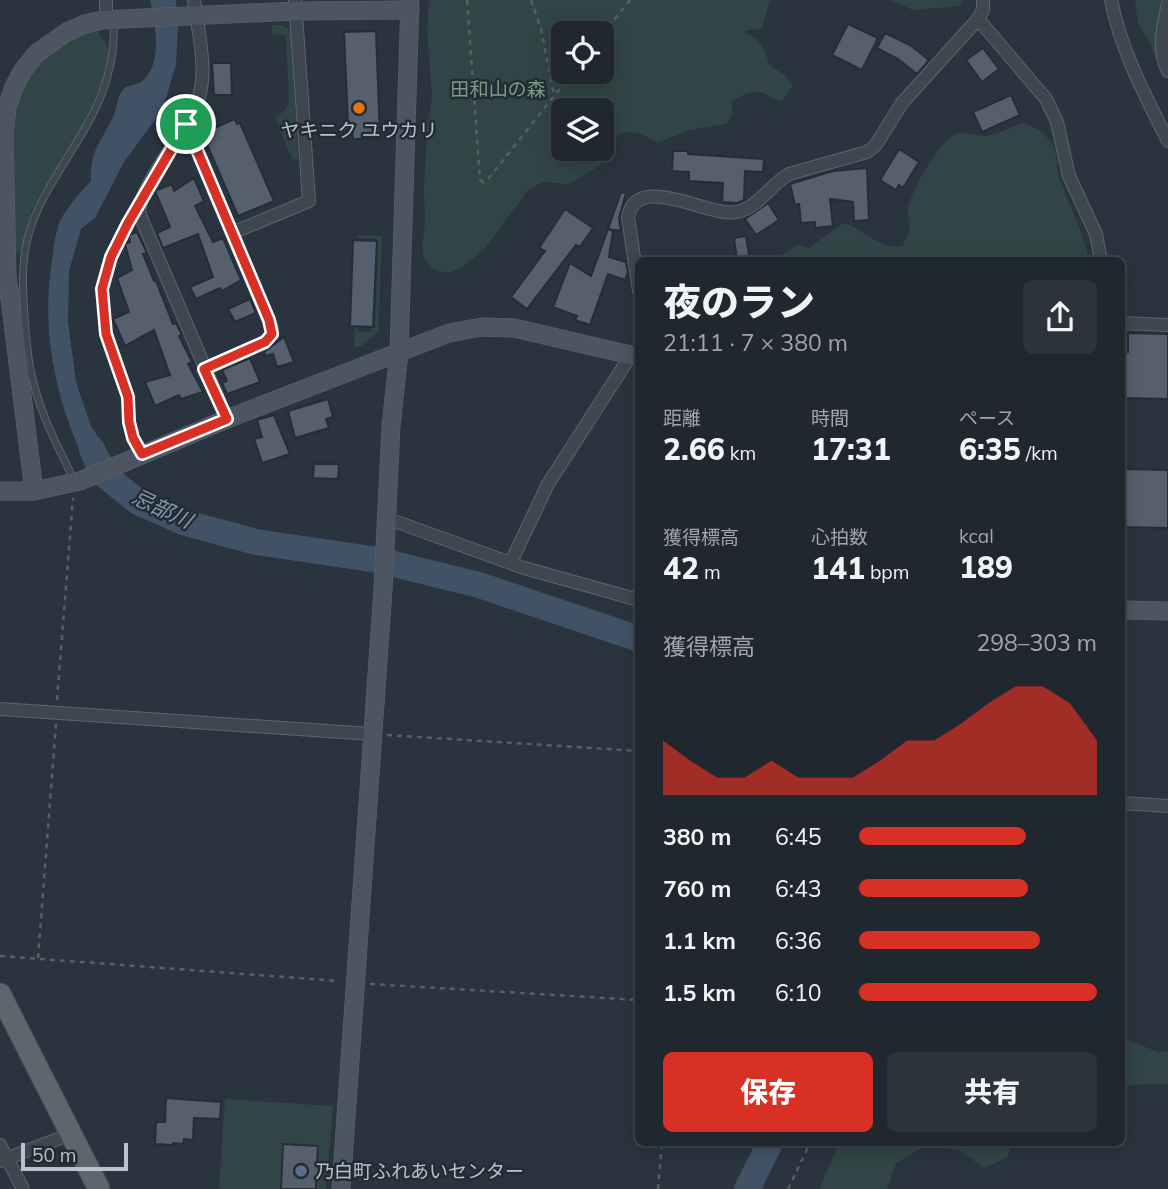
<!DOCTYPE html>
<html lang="ja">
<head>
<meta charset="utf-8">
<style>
  :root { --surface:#20272f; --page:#2d333b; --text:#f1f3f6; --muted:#a2a5aa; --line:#3d444b; --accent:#d93025 }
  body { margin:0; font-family:Mulish,"Noto Sans JP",sans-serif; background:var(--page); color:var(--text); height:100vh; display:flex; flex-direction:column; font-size:26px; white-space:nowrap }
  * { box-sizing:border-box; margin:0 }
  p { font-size:23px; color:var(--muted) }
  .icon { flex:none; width:38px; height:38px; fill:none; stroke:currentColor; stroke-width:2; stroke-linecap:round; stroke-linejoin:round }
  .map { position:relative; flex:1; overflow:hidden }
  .details { position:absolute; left:635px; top:257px; width:490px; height:889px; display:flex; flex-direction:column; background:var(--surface); border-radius:10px; box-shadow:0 4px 18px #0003,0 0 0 2px var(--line) }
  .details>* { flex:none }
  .controls { position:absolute; left:551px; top:21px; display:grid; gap:14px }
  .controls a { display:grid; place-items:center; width:63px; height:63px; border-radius:10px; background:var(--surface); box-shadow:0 4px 18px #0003,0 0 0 2px var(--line); font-size:35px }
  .scale { position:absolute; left:21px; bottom:18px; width:107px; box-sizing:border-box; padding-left:7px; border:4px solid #bbc1ca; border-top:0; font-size:19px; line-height:24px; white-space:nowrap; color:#bbc1ca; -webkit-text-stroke:5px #232b35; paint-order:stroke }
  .pin { position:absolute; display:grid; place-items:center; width:60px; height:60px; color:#fff; margin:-30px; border:4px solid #fff; border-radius:50%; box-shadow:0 2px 7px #0007 }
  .round { display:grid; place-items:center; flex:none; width:74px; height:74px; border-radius:10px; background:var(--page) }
  .head { display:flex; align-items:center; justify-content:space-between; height:119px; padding:0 28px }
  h1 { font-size:38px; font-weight:800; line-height:52px }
  .stats { display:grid; grid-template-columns:repeat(3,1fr); gap:10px; height:119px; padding:7px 28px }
  .stats div { display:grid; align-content:center }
  .stats b { font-size:30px; font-weight:800 }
  .stats small { font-size:19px; font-weight:400 }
  .stats p { font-size:19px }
  .chart { height:196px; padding:14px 28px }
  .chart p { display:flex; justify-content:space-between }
  .chart svg { width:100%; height:126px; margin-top:7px; fill:var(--accent); opacity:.7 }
  .cta { display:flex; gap:14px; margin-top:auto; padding:14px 28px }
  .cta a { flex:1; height:80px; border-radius:10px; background:var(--accent); color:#fff; font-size:28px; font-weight:800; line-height:80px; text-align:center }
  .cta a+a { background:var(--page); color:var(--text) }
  ul { padding:0 28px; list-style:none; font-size:23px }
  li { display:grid; grid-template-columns:112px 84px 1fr; align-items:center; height:52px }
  li i { height:18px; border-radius:9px; background:var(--accent) }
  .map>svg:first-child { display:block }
  .green { fill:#324546; fill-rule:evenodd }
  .water { fill:#425266 }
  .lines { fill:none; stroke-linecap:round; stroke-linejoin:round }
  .river { stroke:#425266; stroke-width:26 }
  .building { fill:#565f6d; stroke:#252d37; stroke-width:2 }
  .lane-casing { stroke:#5c646d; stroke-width:8 }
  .street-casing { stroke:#5c646d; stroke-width:14 }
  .secondary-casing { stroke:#5c646d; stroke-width:19 }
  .primary-casing { stroke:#484f59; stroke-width:23 }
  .path { stroke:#516263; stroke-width:2.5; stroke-dasharray:5 5; stroke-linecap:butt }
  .lane { stroke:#3e4650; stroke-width:6 }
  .street { stroke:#3e4650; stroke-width:12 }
  .secondary { stroke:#4d5562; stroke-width:18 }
  .primary { stroke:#5d656f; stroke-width:21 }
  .route-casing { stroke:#fff; stroke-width:14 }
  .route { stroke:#d93025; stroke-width:9 }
  .food-dot { fill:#e8710a; stroke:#232b35; stroke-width:2.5 }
  .service-dot { fill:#5c6f8a; stroke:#232b35; stroke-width:2.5 }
  .labels { text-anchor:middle; stroke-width:5; stroke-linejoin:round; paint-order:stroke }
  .park-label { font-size:19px; fill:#7c9d84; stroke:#232b35 }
  .poi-label { font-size:19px; fill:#bbc1ca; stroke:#232b35 }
  .water-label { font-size:21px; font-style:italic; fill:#8698ad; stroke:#232b35 }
</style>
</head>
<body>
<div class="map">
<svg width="1168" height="1189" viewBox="0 0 1168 1189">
  <rect width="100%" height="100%" fill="#2a343f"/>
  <!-- green -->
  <g class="green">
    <path d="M429 0H770L762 28 744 31C760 40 765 47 769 65L786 76 793 86 782 101C773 101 773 97 766 94 754 88 742 95 732 101V116L726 124 688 130 658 143C652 139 644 134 637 133 616 128 600 147 600 166L569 184 543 182 528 190 485 248 463 267 447 273 432 269 424 258 422 247 425 225 424 188 427 128 432 97 427 29ZM564 33H602V72H564ZM564 110H602V149H564Z"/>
    <path d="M889 0H964L959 6 913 10Z"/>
    <path d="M1135 0H1163L1161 7 1166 74 1163 77 1150 43 1138 23Z"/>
    <path d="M272 25H283L291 32 298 159H292L275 117 286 109 289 100 286 35 272 34Z"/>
    <path d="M97 30C100 36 107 43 108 49 114 91 57 164 37 200 28 217 25 234 21 252L16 253 12 132C16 82 47 41 97 30Z"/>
    <path d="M1023 123C1034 126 1043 132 1050 141 1059 151 1055 165 1059 177 1069 206 1084 231 1089 261H776L781 255 797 245 809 248 843 223C866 229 878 251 903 246 905 240 909 233 910 226 910 221 907 215 908 210 910 192 940 140 956 134 965 131 974 136 983 136 997 136 1010 127 1023 123Z"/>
    <path d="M358 235 382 236 378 332 361 346 354 348 355 327H357L358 332H371V328H375L378 239 358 238Z"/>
    <path d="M1122 1034 1123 1038 1158 1052 1168 1051V1084L1128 1085 1122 1082Z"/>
    <path d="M225 1099 333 1106 326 1189H219Z"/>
    <path d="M839 1143H1012L1007 1158 984 1168 959 1150 924 1147 896 1163 887 1189H819Z"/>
  </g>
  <!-- water -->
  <path class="water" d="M150 0H176L178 25 176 64 163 109 124 162 95 218 81 229 69 271 68 322 76 382 91 426 121 473 96 485C60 416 39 339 52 261 54 248 55 231 61 219 69 205 80 193 91 181 90 149 101 143 113 117 117 109 117 98 122 91 127 84 135 86 141 82 164 65 155 23 150 0Z"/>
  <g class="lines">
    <!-- river -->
    <g class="river">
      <path d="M92 449 102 473 138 502 186 523 256 542 378 560 479 585 639 639"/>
      <path d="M747 1189 770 1143"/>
    </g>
  </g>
  <!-- building -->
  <g class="building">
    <path d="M848 24 878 38 862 70 832 55Z"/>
    <path d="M376 31 380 138 353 139 352 125H348L344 32Z"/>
    <path d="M885 33 910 45 929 60 917 74 898 59 877 48Z"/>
    <path d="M983 48 999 69 982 82 966 60Z"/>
    <path d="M212 63H231L232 95H214Z"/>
    <path d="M1011 95 1020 115 982 132 973 112Z"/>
    <path d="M235 119 237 124 240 123 274 201 238 216 202 133Z"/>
    <path d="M899 149 919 162 903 188 899 185 896 190 880 180Z"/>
    <path d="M673 151H688V154L764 159 763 172 745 171 744 200 737 203 722 202 723 183 689 181V172L672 171Z"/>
    <path d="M867 168 869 220 854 221 853 202 830 199 833 226 815 228V222L801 223 799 204 795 205 790 184 833 171Z"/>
    <path d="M194 178 204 201 195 206 213 242 223 238 241 280 222 291 220 288 196 299 190 287 213 277 198 234 163 248 157 233 170 227 155 191 172 184 174 191Z"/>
    <path d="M621 192 626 193 619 218 621 231 608 229Z"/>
    <path d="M768 203 779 220 756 235 745 219Z"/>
    <path d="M565 209 593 228 580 247 576 245 527 309 511 297 545 251 539 248Z"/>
    <path d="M608 229 613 231 609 257 626 262 628 273 625 280 608 274 590 325 575 320 577 316 553 307 570 263 591 276Z"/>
    <path d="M137 232 147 253 143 254 154 281H156L173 324 176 323 182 335 179 336 192 362 188 364 203 392 181 399 179 395 155 406 145 382 170 375 154 330 125 346 113 319 129 312 117 278 132 270 125 244 130 242 129 235Z"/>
    <path d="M746 236 750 261H737L734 238Z"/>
    <path d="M353 240 377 241 373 327 350 326Z"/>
    <path d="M250 299 256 313 235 322 228 309Z"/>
    <path d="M1128 333 1168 334V399L1122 398V352H1128Z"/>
    <path d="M284 337 294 362 277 367 273 354 266 356 264 352Z"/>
    <path d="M250 358 260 382 227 394 222 383 227 381 222 370Z"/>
    <path d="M328 399 333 417 326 419 329 428 295 438 288 411Z"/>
    <path d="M274 415 290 454 262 463 254 439 262 437 257 420Z"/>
    <path d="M314 464H339L338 479 313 478Z"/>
    <path d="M1122 469 1168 470V528L1122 527Z"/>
    <path d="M166 1098 221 1102 220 1119 194 1118 193 1140 184 1139 183 1144 173 1143V1145L155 1144 156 1122H165Z"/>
    <path d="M283 1144 318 1146 317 1164H321L320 1178 316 1177V1189H281Z"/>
  </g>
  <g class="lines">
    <defs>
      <g id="lane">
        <path d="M137 209C113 247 92 290 106 335 112 356 123 375 128 396 134 421 126 427 141 453"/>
        <path d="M74 480C60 451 45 423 36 392 29 370 27 347 25 324 21 267 20 237 50 186 84 128 116 92 114 21"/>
      </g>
      <g id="street">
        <path d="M106 0V20"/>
        <path d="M194 0C198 32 209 72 197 103 186 133 140 184 139 213L227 419"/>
        <path d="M1111 0C1121 51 1145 95 1168 141"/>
        <path d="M1168 4C1163 27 1157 49 1168 71"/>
        <path d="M978 19 1046 99 1057 122 1069 176 1096 234 1101 261"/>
        <path d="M186 124 272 328V334L265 342 204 369"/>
        <path d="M232 233 309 201 295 0"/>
        <path d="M639 291 628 217C637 171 709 218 737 212 759 207 771 184 789 174L867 152 875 146 902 103 978 19 983 10V0"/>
        <path d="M1122 323 1168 325"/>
        <path d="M386 518 524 568 639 600"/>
        <path d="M511 562 548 484 631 355"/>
        <path d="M0 709 372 734"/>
        <path d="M1122 803 1168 806"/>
        <path d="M0 1145 23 1189"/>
        <path d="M0 1161 71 1134"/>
      </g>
      <g id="secondary">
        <path d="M0 491H34L80 481 227 419 449 333 482 327 514 328 639 357"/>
        <path d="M34 491 7 275 4 135 7 107 14 87 23 70 37 53 67 32 85 24 102 20 296 11 410 10"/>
        <path d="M1122 610 1168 611"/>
        <path d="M341 1189 383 589 391 426 399 352 410 0"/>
      </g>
      <path id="primary" d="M0 994 99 1189"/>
    </defs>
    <!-- lane casing -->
    <use href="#lane" class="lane-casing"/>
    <!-- street casing -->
    <use href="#street" class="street-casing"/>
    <!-- secondary casing -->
    <use href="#secondary" class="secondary-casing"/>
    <!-- primary casing -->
    <use href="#primary" class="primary-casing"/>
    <!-- path -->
    <g class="path">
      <path d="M467 0 480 180 483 182 489 178 573 72"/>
      <path d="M531 0 541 29 554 95"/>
      <path d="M602 35 630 0"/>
      <path d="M57 700 73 498"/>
      <path d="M387 735 639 751"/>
      <path d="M0 956 339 981"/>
      <path d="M38 958 56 724"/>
      <path d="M370 984 639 1000"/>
      <path d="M658 1189 662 1143"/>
      <path d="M788 1189 810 1143"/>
    </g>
    <!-- lane -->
    <use href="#lane" class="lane"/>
    <!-- street -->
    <use href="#street" class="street"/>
    <!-- secondary -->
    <use href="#secondary" class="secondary"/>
    <!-- primary -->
    <use href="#primary" class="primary"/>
  </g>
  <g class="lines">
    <defs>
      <path id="route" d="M186 124 269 320 272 334 265 342 204 369 227 419 142 454 133 438 129 422 128 397 106 334 102 289 111 257 128 223Z"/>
    </defs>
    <!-- route casing -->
    <use href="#route" class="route-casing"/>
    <!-- route -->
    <use href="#route" class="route"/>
  </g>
  <!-- markers -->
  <circle class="food-dot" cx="359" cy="108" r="7"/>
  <circle class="service-dot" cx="301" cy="1171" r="7"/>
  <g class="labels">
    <!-- park labels -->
    <g class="park-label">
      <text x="498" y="96">田和山の森</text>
    </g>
    <!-- poi labels -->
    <g class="poi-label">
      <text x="359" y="137">ヤキニク ユウカリ</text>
      <text x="315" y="1178" text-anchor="start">乃白町ふれあいセンター</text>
    </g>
    <!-- water labels -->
    <g class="water-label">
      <text transform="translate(162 509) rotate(25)" y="7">忌部川</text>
    </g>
  </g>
</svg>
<div class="controls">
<a><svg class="icon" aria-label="locate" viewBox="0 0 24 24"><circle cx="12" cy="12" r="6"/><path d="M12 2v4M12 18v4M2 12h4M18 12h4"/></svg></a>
<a><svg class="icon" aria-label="layers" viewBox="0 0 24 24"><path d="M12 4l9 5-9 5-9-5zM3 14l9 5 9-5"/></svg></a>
</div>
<div class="scale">50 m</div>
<div class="pin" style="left:186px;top:124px;background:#1e9e55"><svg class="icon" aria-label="arrive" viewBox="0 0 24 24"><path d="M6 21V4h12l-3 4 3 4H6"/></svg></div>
<section class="details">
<div class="head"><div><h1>夜のラン</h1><p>21:11 · 7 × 380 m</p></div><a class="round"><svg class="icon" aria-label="share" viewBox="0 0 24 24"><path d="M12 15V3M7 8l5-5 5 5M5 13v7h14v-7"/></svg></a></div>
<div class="stats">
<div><p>距離</p><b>2.66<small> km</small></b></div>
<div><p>時間</p><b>17:31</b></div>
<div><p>ペース</p><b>6:35<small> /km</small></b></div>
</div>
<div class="stats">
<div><p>獲得標高</p><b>42<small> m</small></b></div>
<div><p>心拍数</p><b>141<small> bpm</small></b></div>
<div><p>kcal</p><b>189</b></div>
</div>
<div class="chart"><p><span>獲得標高</span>298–303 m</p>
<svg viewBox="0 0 160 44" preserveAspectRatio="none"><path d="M0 44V25L10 32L20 38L30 38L40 32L50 38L60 38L70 38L80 32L90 25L100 25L110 19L120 12L130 6L140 6L150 12L160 25V44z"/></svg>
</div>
<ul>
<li><b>380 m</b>6:45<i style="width:70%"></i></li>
<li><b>760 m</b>6:43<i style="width:71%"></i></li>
<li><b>1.1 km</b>6:36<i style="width:76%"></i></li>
<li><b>1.5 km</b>6:10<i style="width:100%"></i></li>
</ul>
<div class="cta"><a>保存</a><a>共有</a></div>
</section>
</div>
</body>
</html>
